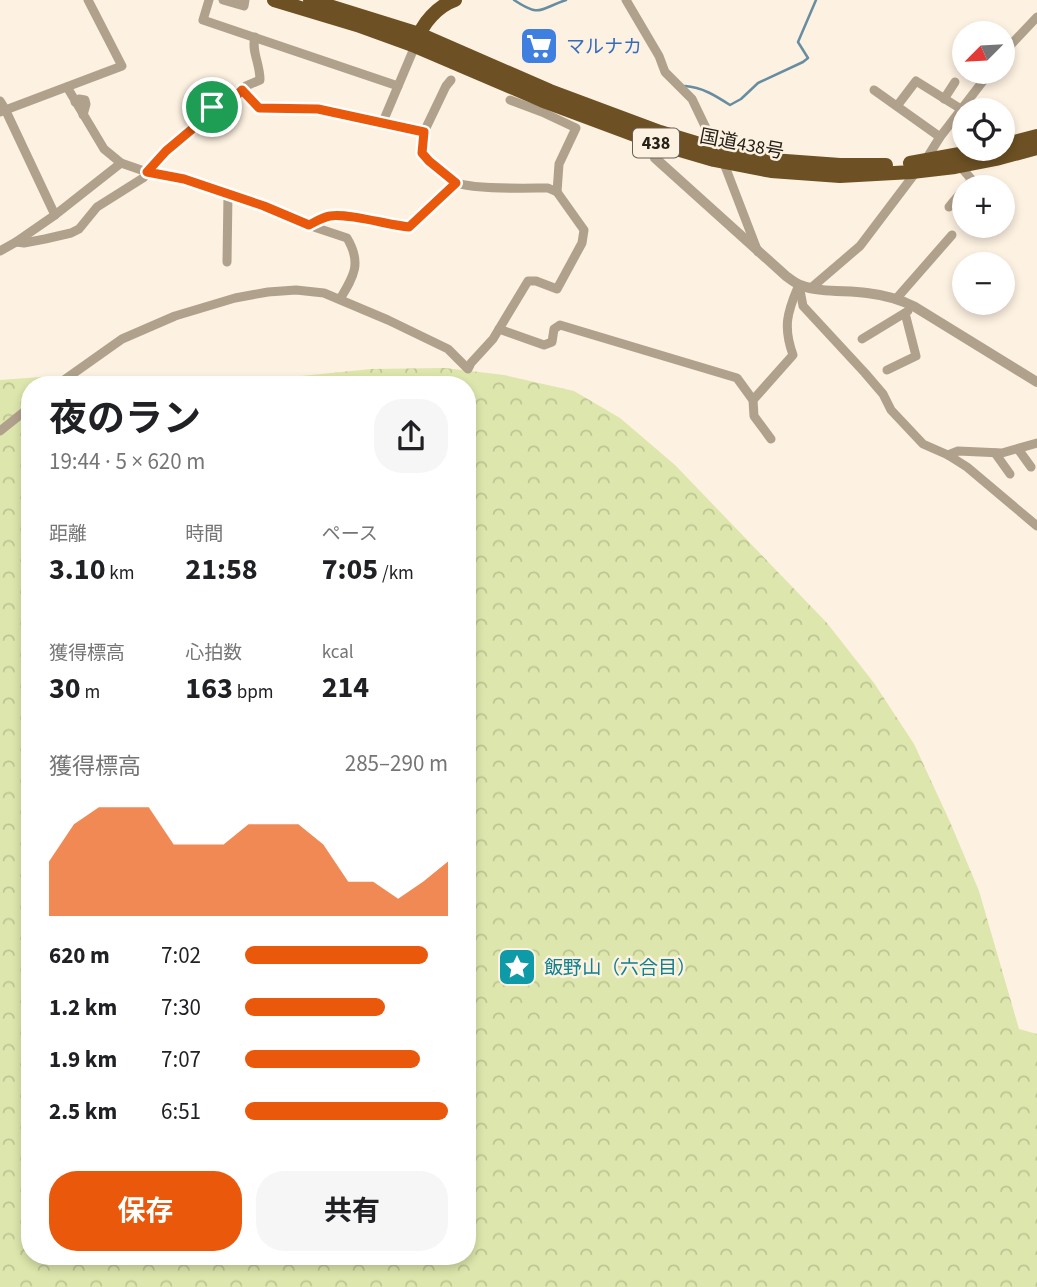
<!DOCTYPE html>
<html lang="ja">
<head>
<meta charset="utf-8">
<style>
  :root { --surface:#fff; --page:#f6f6f6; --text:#202124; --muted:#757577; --accent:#ea580c }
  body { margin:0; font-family:"Source Sans 3","Noto Sans JP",sans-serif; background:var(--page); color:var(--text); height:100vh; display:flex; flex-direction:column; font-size:26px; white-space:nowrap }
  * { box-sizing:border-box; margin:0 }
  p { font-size:23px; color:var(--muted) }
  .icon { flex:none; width:38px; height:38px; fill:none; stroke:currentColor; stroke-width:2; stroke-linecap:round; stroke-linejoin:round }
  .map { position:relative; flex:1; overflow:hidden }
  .side { position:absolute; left:21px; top:376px; width:455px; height:889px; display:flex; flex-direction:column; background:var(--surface); border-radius:28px; box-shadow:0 4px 10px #0003 }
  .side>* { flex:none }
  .needle { width:46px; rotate:246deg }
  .buttons { position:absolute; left:952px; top:21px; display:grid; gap:14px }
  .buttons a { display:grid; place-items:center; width:63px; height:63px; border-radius:50%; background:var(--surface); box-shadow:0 4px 10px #0003; font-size:35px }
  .pin { position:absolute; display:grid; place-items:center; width:60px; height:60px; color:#fff; margin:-30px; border:4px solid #fff; border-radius:50%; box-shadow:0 2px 7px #0007 }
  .round { display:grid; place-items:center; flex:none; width:74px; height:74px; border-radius:28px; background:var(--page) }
  .head { display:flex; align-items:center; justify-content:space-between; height:119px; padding:0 28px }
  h1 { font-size:38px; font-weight:700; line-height:52px }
  .figures { display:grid; grid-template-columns:repeat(3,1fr); gap:10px; height:119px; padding:7px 28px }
  .figures div { display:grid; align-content:center }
  .figures b { font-size:30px; font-weight:700 }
  .figures small { font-size:19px; font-weight:400 }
  .figures p { font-size:19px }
  .chart { height:196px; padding:14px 28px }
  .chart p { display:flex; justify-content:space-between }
  .chart svg { width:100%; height:126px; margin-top:7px; fill:var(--accent); opacity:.7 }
  .action { display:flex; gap:14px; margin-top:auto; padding:14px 28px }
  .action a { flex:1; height:80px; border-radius:28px; background:var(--accent); color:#fff; font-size:28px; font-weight:700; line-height:80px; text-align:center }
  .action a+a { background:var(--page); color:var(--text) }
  ul { padding:0 28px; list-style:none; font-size:23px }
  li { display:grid; grid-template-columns:112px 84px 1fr; align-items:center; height:52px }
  li i { height:18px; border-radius:9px; background:var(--accent) }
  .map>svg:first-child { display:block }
  .forest { fill:url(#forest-crowns) }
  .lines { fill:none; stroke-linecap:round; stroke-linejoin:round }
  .stream { stroke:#668da1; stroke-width:2.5 }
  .minor { stroke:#b0a18c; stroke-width:9 }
  .tertiary { stroke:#b0a18c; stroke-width:10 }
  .trunk { stroke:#6d5124; stroke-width:14 }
  .route-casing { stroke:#fff; stroke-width:14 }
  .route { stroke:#ea580c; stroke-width:9 }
  .labels { text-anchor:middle; stroke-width:5; stroke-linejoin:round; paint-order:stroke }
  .shield { fill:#fdf1e1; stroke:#665f55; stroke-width:2 }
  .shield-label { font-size:18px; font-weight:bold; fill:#262119 }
  .shop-label { font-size:19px; fill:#366cbe; stroke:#fdf1e1; text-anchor:start }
  .street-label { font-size:19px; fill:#262119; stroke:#fdf1e1 }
  .culture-label { font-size:19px; fill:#0d838f; stroke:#fdf1e1; text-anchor:start }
</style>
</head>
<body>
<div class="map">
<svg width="1037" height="1287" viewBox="0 0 1037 1287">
  <defs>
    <pattern id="forest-crowns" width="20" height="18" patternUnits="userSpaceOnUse" patternTransform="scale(1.75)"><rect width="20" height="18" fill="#dde6ac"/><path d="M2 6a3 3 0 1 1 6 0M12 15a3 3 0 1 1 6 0" fill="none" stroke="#bec593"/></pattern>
  </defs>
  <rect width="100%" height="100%" fill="#fdf1e1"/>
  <!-- forest -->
  <path class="forest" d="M445 368 504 375 574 391 620 418 675 465 827 623 874 683 914 744 950 822 979 891 1019 1029 1037 1034V1287H0V380L54 376 194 385H30V1256H467V385H211L371 369Z"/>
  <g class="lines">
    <!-- stream -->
    <g class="stream">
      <path d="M514 0C541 18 539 9 566 0"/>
      <path d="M685 86C702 87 716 96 730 105L741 99 758 83 803 62 808 58 798 42 816 0"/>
    </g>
    <!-- minor -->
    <g class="minor">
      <path d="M209 0 203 20 398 86"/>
      <path d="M223 0 244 6 245 0"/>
      <path d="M626 0 659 56 665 72 692 99 716 149"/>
      <path d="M1003 53 1037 17"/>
      <path d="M67 87 104 149 121 163"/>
      <path d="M242 90 259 108 318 109 424 132"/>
      <path d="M874 90 940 137"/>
      <path d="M944 99 955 82"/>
      <path d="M510 100 542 112 576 128 559 164 557 192"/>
      <path d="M0 101 5 109 55 215"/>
      <path d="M75 102 79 99 85 100 86 104 83 115"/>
      <path d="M897 106 916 81 961 109"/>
      <path d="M0 112 122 66 88 0"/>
      <path d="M382 124 415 46"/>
      <path d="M723 161 758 252"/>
      <path d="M925 161 940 137 990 72"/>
      <path d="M960 166 972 180 966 187"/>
      <path d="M949 207 964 189"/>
      <path d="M309 225C315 222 323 217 330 216 349 213 387 225 409 227L456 183"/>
      <path d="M16 242 24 243 45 239 71 233 79 229 97 207 143 178 166 151 197 125 196 120 212 108 235 97 246 86 260 80C260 63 251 51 255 37"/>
      <path d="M0 251 16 242 55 215 121 163 147 172 184 179 264 206 317 228 347 238C362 263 354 276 340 299"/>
      <path d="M227 262 228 194"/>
      <path d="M799 285 803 306 865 373 883 394 891 410 923 444 948 455 967 467 1037 526"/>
      <path d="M811 288 860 246 916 172"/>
      <path d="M896 299 952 235"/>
      <path d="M499 329 544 345 552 342 554 329 560 325 737 378 753 400 754 416 771 439"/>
      <path d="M862 339 908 311"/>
      <path d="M887 370 916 356 905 313"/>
      <path d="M57 385 122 339 175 316 235 298 268 292 296 290 324 293 388 320 448 349 468 369 471 363 493 339 528 281H536L557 289 582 243 584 230 557 192 548 188C528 188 471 190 455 182 443 176 431 164 422 153L424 132 446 86 451 80"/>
      <path d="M753 400 793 355C783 327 787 313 798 287"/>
      <path d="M0 431 30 407"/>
      <path d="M1018 449 1031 467"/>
      <path d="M995 453 1010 474"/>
      <path d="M948 455 958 451 1002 453 1037 443"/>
    </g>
    <!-- tertiary -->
    <path class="tertiary" d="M659 136 655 158 786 276C790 279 795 283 800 285 821 293 845 290 867 293 884 295 900 299 915 307L1037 382"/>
    <!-- trunk -->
    <g class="trunk">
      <path d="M274 0 357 25 415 46 546 102 656 143 714 160 771 171 840 176 912 172 955 167 996 159 1037 148"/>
      <path d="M310 0 419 34 550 91 660 132 716 149 772 160 840 165H886"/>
      <path d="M417 41C422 23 438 6 455 0"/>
      <path d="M1003 145 1037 136"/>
      <path d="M910 163 987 149"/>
    </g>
  </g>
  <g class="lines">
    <defs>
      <path id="route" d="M242 90 259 108 318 109 424 132 422 153 429 161 456 183 409 227C388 225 349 213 330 216 323 217 315 222 309 225L264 206 184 179 147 172 166 151 197 125 196 120 212 107 235 97Z"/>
    </defs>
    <!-- route casing -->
    <use href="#route" class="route-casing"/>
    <!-- route -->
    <use href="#route" class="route"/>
  </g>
  <!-- icons -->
  <defs>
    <symbol id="supermarket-square" viewBox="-11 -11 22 22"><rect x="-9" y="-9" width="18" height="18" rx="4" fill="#3f7fe0" stroke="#fdf1e1"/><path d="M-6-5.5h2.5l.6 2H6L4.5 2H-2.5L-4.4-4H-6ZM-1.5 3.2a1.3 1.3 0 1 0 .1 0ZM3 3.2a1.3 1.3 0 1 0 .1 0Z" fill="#fff"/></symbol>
    <symbol id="sight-square" viewBox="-11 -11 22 22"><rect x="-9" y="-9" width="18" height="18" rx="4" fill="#0f9aa8" stroke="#fdf1e1"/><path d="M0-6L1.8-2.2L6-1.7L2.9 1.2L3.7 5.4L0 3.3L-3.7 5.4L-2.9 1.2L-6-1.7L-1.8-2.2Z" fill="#fff"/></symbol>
  </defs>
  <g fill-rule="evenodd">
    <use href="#supermarket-square" x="517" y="24" width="44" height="44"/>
    <use href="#sight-square" x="495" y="945" width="44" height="44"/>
  </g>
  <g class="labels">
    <!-- shield labels -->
    <rect class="shield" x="633" y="128.5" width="46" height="29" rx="5"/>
    <g class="shield-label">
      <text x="656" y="149">438</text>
    </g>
    <!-- shop labels -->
    <g class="shop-label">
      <text x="566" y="53">マルナカ</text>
    </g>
    <!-- street labels -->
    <g class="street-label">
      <text transform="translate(742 143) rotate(11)" y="7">国道438号</text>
    </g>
    <!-- culture labels -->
    <g class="culture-label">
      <text x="544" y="974">飯野山（六合目）</text>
    </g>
  </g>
</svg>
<div class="buttons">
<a><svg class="needle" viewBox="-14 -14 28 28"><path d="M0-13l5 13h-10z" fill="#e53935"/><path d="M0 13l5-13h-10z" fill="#757577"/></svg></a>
<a><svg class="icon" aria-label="locate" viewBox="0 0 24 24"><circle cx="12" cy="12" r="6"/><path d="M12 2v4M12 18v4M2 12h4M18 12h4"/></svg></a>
<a>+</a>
<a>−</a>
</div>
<div class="pin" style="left:212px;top:107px;background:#1e9e55"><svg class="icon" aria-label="arrive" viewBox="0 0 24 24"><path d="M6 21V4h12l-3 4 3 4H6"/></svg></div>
<section class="side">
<div class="head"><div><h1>夜のラン</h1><p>19:44 · 5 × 620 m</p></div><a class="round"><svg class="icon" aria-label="share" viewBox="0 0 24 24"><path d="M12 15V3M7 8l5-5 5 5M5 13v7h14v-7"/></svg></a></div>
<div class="figures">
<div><p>距離</p><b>3.10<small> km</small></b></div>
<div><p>時間</p><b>21:58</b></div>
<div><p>ペース</p><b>7:05<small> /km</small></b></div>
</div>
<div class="figures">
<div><p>獲得標高</p><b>30<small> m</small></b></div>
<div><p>心拍数</p><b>163<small> bpm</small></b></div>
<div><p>kcal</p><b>214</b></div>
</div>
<div class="chart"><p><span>獲得標高</span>285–290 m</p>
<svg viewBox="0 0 160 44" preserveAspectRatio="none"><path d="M0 44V25L10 12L20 6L30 6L40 6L50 19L60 19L70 19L80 12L90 12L100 12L110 19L120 32L130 32L140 38L150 32L160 25V44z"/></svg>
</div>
<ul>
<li><b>620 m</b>7:02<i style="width:90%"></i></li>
<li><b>1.2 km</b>7:30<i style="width:69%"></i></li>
<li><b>1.9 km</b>7:07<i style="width:86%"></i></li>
<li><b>2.5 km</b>6:51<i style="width:100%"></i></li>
</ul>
<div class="action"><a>保存</a><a>共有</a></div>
</section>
</div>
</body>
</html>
